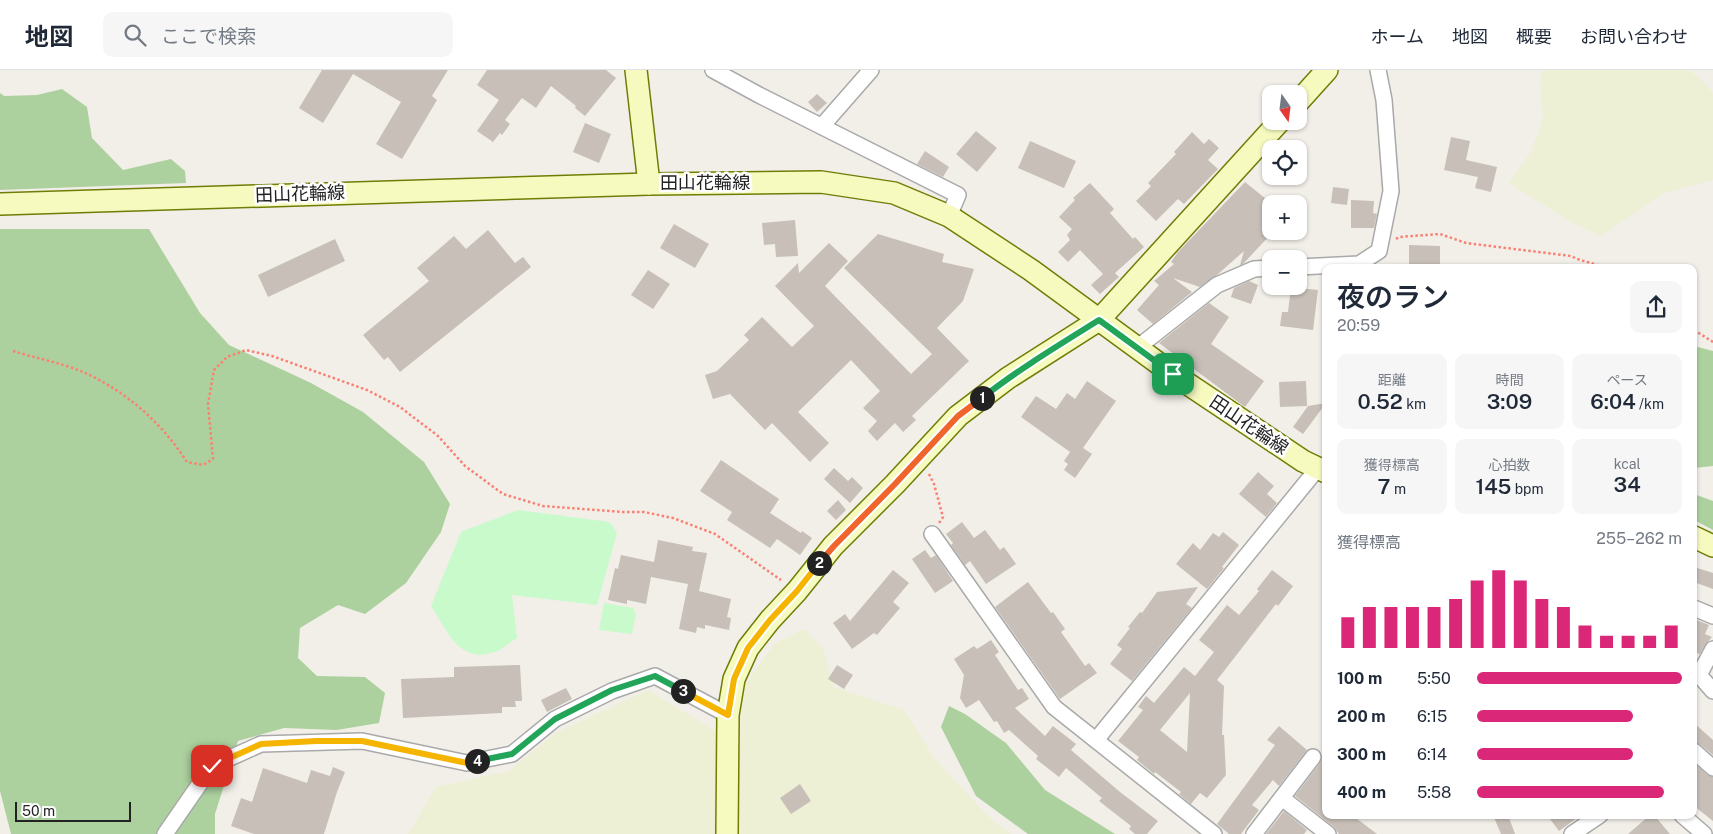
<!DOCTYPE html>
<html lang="ja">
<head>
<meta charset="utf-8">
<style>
  :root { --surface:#fff; --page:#f6f6f7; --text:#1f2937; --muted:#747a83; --line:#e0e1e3; --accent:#db2777 }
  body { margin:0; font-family:"Public Sans","Noto Sans JP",sans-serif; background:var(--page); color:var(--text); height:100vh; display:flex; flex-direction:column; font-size:19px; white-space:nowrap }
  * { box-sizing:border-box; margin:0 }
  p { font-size:16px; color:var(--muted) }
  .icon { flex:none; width:28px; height:28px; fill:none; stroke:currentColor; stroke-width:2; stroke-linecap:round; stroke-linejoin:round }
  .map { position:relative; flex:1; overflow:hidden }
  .drawer { position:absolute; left:1322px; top:194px; width:375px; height:555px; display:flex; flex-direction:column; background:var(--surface); border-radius:10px; box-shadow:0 1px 4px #0004 }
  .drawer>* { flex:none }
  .needle { width:32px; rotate:166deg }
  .fabs { position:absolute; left:1262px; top:15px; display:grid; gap:10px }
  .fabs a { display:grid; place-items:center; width:45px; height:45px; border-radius:10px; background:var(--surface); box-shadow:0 1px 4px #0004; font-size:25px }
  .scale { position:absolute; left:15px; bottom:12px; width:116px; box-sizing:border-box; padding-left:5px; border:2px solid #222; border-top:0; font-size:14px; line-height:18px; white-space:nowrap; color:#222; -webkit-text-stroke:4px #fff; paint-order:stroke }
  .pin { position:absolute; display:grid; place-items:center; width:42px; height:42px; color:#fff; margin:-21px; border-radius:10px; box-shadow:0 2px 8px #0006 }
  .km { position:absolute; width:25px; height:25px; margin:-12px; border-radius:50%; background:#222; color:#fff; font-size:14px; line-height:25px; text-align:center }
  .round { display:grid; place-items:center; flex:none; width:52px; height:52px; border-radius:10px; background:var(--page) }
  .overview { display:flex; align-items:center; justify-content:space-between; height:85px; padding:0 15px }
  h1 { font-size:28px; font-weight:600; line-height:38px }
  .metrics { display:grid; grid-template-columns:repeat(3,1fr); gap:8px; height:85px; padding:5px 15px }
  .metrics div { display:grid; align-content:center; border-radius:10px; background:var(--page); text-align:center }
  .metrics b { font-size:21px; font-weight:600 }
  .metrics small { font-size:14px; font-weight:400 }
  .metrics p { font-size:14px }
  .chart { height:140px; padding:10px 15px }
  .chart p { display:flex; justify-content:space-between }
  .chart svg { width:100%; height:90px; margin-top:5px; stroke:var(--accent); stroke-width:6 }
  ul { padding:0 15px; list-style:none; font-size:16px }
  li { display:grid; grid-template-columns:80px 60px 1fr; align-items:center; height:38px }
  li i { height:12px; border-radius:6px; background:var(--accent) }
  header { display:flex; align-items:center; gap:30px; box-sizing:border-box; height:70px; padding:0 25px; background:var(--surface); border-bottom:1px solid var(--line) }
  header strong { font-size:24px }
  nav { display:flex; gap:28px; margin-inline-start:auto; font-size:18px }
  .search { width:350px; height:45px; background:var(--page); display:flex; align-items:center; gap:12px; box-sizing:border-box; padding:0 18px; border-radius:10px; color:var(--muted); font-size:19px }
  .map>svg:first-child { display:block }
  .farmland { fill:#eef0d5 }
  .forest { fill:#add19e }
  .park { fill:#c8facc }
  .building { fill:#c7bfb8; fill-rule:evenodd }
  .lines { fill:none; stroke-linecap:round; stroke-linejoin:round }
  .street-casing { stroke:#a9a9a9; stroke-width:18 }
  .secondary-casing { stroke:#707d05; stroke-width:24 }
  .path { stroke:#fa8072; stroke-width:2.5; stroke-dasharray:2.5 2.5; stroke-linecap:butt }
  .street { stroke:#fff; stroke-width:15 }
  .secondary { stroke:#f7fabf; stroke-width:21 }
  .split-1-casing { stroke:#fff; stroke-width:10 }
  .split-2-casing { stroke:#fff; stroke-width:10 }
  .split-3-casing { stroke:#fff; stroke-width:10 }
  .split-4-casing { stroke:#fff; stroke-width:10 }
  .split-5-casing { stroke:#fff; stroke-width:10 }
  .split-1 { stroke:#22a559; stroke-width:6 }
  .split-2 { stroke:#f0652b; stroke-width:6 }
  .split-3 { stroke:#f5b400; stroke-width:6 }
  .split-4 { stroke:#22a559; stroke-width:6 }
  .split-5 { stroke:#f5b400; stroke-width:6 }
  .labels { text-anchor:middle; stroke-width:5; stroke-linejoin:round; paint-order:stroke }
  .street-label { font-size:18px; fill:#222; stroke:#fff }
</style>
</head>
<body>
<header>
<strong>地図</strong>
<div class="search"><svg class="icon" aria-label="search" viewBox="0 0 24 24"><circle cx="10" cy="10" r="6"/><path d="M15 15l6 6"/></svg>ここで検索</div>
<nav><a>ホーム</a><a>地図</a><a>概要</a><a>お問い合わせ</a></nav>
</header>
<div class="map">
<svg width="1713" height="764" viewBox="0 0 1713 764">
  <rect width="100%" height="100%" fill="#f2efe9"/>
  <!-- farmland -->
  <g class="farmland">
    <path d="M1543 0H1689L1699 7 1713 23V110L1664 123 1601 166 1569 151 1509 113 1530 83 1543 50 1540 10Z"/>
    <path d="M804 559 823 578 834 617 904 640 935 689 993 751 1011 764H736V693L742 619 774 574Z"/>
    <path d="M648 620 717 662 716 764H408L436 717 509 701 557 662Z"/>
  </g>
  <!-- forest -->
  <g class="forest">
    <path d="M62 19 87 37 92 68 123 100 171 89 185 101 186 113 0 120V23L4 26 37 25Z"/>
    <path d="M0 159H149L200 243 229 275 311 313 363 342 424 392 450 434 441 462 406 513 365 544 338 535 300 558 298 588 317 606 365 607 385 623 379 653 337 660 284 658 238 671 215 744V764H11L0 721Z"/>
    <path d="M1694 276 1713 281V396L1694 398Z"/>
    <path d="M1694 424 1713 431V460L1694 450Z"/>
    <path d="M949 636 965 644 1006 673 1045 720 1115 764H1028L976 726 941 657Z"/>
  </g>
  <!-- park -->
  <g class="park">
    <path d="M518 440 610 452 617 463 597 535 512 525 517 568C510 572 504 578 497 581 460 596 448 562 431 536L461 462Z"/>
    <path d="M604 533 633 538 636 544 632 564 599 560Z"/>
  </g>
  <!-- building -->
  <g class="building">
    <path d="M322 0H448L432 26 437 30 402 89 376 74 401 32 353 4 323 53 299 38Z"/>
    <path d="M487 0H606L616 8 585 46 575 38 576 36 551 16 536 38 522 28 505 50 510 54 502 65 500 63 493 72 477 61 499 30 477 15Z"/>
    <path d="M817 24 827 33 817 42 808 32Z"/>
    <path d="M585 53 611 64 599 93 573 82Z"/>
    <path d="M976 61 997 78 977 102 956 84Z"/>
    <path d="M1192 62 1204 74 1209 69 1219 78 1208 90 1218 99 1184 134 1178 129 1156 151 1136 131 1151 116 1148 113 1176 84 1174 82Z"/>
    <path d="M1451 67 1470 71 1466 90 1497 97 1491 122 1475 118 1478 107 1444 100Z"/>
    <path d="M1030 71 1076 91 1064 118 1018 98Z"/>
    <path d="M925 81 949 97 943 107 917 94Z"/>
    <path d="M1245 112 1271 133V164L1243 194 1240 195 1244 181 1217 205 1200 217 1173 208 1192 222 1153 254 1137 240 1159 215 1154 211 1174 194 1171 192 1178 182Z"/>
    <path d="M1090 113 1114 139 1110 143 1133 169 1135 167 1144 177 1115 203 1119 207 1100 224 1091 215 1103 204 1080 180 1068 192 1058 182 1070 170 1067 165 1072 159 1059 147 1075 130 1073 128Z"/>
    <path d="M1333 117 1349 119 1347 135 1331 133Z"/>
    <path d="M1351 130 1374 131 1373 143 1377 144 1374 158H1351Z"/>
    <path d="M795 150 798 186 776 187 775 174 764 175 762 153Z"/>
    <path d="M674 154 709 174 695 198 660 178Z"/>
    <path d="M488 160 515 193 523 187 531 197 400 302 388 287 384 290 363 265 429 211 417 198 454 166 466 179Z"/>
    <path d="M878 164 944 184 942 192 974 199 963 231 937 258 969 291 912 346 916 350 903 362 895 353 877 371 868 361 877 351 863 338 880 321 851 290 798 342 829 373 810 392 772 353 765 360 730 324 713 329 705 305 717 301 749 270 744 265 762 247 792 277 814 256 775 216 798 193 799 203 829 173 848 191 825 216 911 304 932 284 844 198Z"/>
    <path d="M335 169 345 191 268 227 258 205Z"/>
    <path d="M1409 175 1440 176V198H1409Z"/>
    <path d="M648 200 670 214 653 239 631 225Z"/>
    <path d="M1249 211 1258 215 1251 234 1231 227 1234 218Z"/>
    <path d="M1291 217 1318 220 1313 260 1280 256 1282 242H1288Z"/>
    <path d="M1209 233 1229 247 1211 274 1264 311 1245 337 1159 273Z"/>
    <path d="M1087 311 1116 331 1083 378 1092 384 1075 408 1064 400 1068 394 1064 391 1070 382 1021 347 1036 326 1056 339 1067 323 1075 329Z"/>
    <path d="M1306 311 1307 336 1280 337 1279 312Z"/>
    <path d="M1326 333 1303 364 1293 357 1308 336Z"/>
    <path d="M721 390 779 429 770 443 801 463 802 461 812 468 800 485 777 469 770 478 727 450 732 442 700 421Z"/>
    <path d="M834 398 848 411 852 407 863 418 850 433 824 409Z"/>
    <path d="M1258 402 1274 416 1267 424 1277 433 1266 447 1239 424Z"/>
    <path d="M838 430 846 440 836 450 827 441Z"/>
    <path d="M962 452 974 468 985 460 1000 480 1004 477 1016 494 986 514 970 491 965 495 951 475 953 473 946 464Z"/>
    <path d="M1223 462 1239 475 1222 497 1224 498 1207 519 1176 494 1193 473 1200 480 1213 463 1219 467Z"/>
    <path d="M658 470 693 477 692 481 707 483 699 521 731 529 727 547 731 548 729 560 705 555V559L697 557 696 563 679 559 688 514 651 507 646 534 627 530V534L608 530 615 498 618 499 621 485 654 492Z"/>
    <path d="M925 480 931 488 936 485 953 511 935 523 912 489Z"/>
    <path d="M1694 497 1713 503V519L1694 512Z"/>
    <path d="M893 500 909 513 893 532 900 538 877 565 874 563 852 579 833 553 845 544 850 551Z"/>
    <path d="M1272 500 1293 516 1278 536 1276 534 1217 610 1224 616 1222 665H1224L1226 705 1207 728 1200 723 1191 734 1179 724 1181 722 1155 702 1154 704 1137 690 1139 687 1118 671 1143 640 1138 637 1146 626 1154 633 1184 597 1195 606 1214 582 1199 570 1227 535 1239 545 1259 521 1257 519ZM1190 623 1187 682 1160 660Z"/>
    <path d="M1028 512 1051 543 1053 542 1065 559 1061 562 1085 596 1089 593 1097 603 1060 629 995 537Z"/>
    <path d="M1198 517 1186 534 1192 538 1132 611 1110 594 1122 579 1117 575 1130 558 1128 557 1140 542 1142 543 1157 522Z"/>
    <path d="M1694 549 1709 555 1705 564 1712 567 1705 575 1700 584 1697 583 1694 590Z"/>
    <path d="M991 570 999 582 995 585 1018 620 1022 618 1029 629 1015 638 1045 666 1053 656 1076 674 1071 680 1120 722 1158 751 1147 764H1135L1129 759 1131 756 1099 731 1102 728 1066 698 1059 707 1036 689 1038 686 1009 660 1004 663 997 651 994 652 979 630 966 638 960 628 964 605 954 589 974 576 977 579Z"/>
    <path d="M520 595 522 631H515L516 637H502V643L403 648 401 609 454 607V597Z"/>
    <path d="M837 595 853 605 844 619 828 609Z"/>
    <path d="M566 618 572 629 547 642 541 630Z"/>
    <path d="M1694 653 1713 670V685L1700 674 1694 672Z"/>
    <path d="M1279 656 1307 680 1279 716 1273 710 1252 735 1259 740 1241 764H1229L1217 754 1275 675 1267 670Z"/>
    <path d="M1326 682V745H1352L1377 764H1339L1334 757 1295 726 1320 693Z"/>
    <path d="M1694 693 1707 705 1713 707V751L1694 736Z"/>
    <path d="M333 697 345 702 337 722 324 764H254L231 756 241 728 252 732 263 698 307 713 311 700 330 706Z"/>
    <path d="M800 714 811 731 791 744 780 728Z"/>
    <path d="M1284 741 1307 760 1304 764H1266Z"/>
    <path d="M1493 745H1508L1515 764H1501Z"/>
    <path d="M1547 745H1581L1559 761Z"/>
    <path d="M1650 745H1654L1670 764H1628Z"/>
  </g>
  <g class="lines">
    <defs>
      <g id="street">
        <path d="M713 0 759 25 958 125 949 146"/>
        <path d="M822 56 871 0"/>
        <path d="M1299 197 1359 194 1379 181 1391 121 1384 30 1378 0"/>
        <path d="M1137 278 1217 215 1254 199 1271 198"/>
        <path d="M932 464 1054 637 1214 764"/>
        <path d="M1694 538 1713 546"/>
        <path d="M1713 579 1699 605 1713 621"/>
        <path d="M1096 670 1318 398"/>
        <path d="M1694 681 1713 698"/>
        <path d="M1282 728 1328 764"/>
        <path d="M1682 745 1704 764"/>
        <path d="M165 764 212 696 261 674 362 671 467 693 512 684 555 649 612 621 655 606 728 645"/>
        <path d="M1254 764 1313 687"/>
        <path d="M1572 764 1600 745"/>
      </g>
      <g id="secondary">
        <path d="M636 0 649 114"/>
        <path d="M1299 31 1327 0"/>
        <path d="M0 134 649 114 821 112 894 123 949 146 1031 200 1173 304 1303 391 1326 402"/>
        <path d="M1694 467 1713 476"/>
        <path d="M727 764 728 645 734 609 748 578 770 550 797 521 833 476 895 414 958 346 1008 308 1099 250 1280 51"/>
      </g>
    </defs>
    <!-- street casing -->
    <use href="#street" class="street-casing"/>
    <!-- secondary casing -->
    <use href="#secondary" class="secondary-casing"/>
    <!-- path -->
    <g class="path">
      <path d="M1396 169 1399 167 1440 164 1466 173 1571 186 1577 189 1608 198"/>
      <path d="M1694 260 1713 272"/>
      <path d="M13 281C35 288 62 293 83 302 126 321 162 353 187 392L203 395 213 389 208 334 214 300 227 287 246 280 272 286 367 320 400 337 438 366 465 396 503 424 543 436 623 442H644L673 448 715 464 781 510"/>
      <path d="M929 404 934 414 943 447 939 453"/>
    </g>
    <!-- street -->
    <use href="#street" class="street"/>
    <!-- secondary -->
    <use href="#secondary" class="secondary"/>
  </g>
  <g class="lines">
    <defs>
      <path id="split-1" d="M982 328C1019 299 1059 275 1099 250L1173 304"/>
      <path id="split-2" d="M819 493 834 476 895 414 958 346 982 328"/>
      <path id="split-3" d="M683 621 728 645 734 609 748 578 770 550 797 521 819 493"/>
      <path id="split-4" d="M477 691 512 684 555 649 612 620 655 606 683 621"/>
      <path id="split-5" d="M212 696 261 674 316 671H362L467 693 477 691"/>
    </defs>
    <!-- split-1 casing -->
    <use href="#split-1" class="split-1-casing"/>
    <!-- split-2 casing -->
    <use href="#split-2" class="split-2-casing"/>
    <!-- split-3 casing -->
    <use href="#split-3" class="split-3-casing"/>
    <!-- split-4 casing -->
    <use href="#split-4" class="split-4-casing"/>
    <!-- split-5 casing -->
    <use href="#split-5" class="split-5-casing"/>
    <!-- split-1 -->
    <use href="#split-1" class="split-1"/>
    <!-- split-2 -->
    <use href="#split-2" class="split-2"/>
    <!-- split-3 -->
    <use href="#split-3" class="split-3"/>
    <!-- split-4 -->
    <use href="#split-4" class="split-4"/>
    <!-- split-5 -->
    <use href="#split-5" class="split-5"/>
  </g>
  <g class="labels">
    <!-- street labels -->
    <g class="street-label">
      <text x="705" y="119">田山花輪線</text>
      <text transform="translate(300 124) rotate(-2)" y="6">田山花輪線</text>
      <text transform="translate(1249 355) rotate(34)" y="6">田山花輪線</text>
    </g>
  </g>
</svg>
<div class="fabs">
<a><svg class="needle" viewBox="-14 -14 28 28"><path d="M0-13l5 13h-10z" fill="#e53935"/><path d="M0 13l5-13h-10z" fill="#747a83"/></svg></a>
<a><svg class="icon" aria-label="locate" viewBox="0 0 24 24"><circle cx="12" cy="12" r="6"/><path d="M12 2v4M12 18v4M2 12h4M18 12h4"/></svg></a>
<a>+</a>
<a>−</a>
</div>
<div class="scale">50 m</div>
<div class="pin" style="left:1173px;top:304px;background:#1e9e55"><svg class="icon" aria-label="arrive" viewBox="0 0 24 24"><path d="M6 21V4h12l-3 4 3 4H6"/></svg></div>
<div class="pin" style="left:212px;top:696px;background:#d93025"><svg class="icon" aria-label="check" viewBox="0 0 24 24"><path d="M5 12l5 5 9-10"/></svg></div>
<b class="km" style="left:982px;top:328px">1</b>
<b class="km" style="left:819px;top:493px">2</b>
<b class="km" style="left:683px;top:621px">3</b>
<b class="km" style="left:477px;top:691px">4</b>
<section class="drawer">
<div class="overview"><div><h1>夜のラン</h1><p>20:59</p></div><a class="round"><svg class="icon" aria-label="share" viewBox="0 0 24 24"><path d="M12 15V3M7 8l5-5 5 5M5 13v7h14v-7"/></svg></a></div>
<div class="metrics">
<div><p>距離</p><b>0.52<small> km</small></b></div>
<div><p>時間</p><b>3:09</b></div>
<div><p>ペース</p><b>6:04<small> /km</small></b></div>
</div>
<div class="metrics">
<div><p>獲得標高</p><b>7<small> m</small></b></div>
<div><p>心拍数</p><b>145<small> bpm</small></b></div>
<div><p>kcal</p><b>34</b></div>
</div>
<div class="chart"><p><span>獲得標高</span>255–262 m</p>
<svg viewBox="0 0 160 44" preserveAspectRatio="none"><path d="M5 44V29M15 44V24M25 44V24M35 44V24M45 44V24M55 44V20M65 44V11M75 44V6M85 44V11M95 44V20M105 44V24M115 44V33M125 44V38M135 44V38M145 44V38M155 44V33"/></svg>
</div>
<ul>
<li><b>100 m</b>5:50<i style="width:100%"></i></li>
<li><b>200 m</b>6:15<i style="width:76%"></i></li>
<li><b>300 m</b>6:14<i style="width:76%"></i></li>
<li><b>400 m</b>5:58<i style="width:91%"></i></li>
</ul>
</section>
</div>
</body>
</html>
